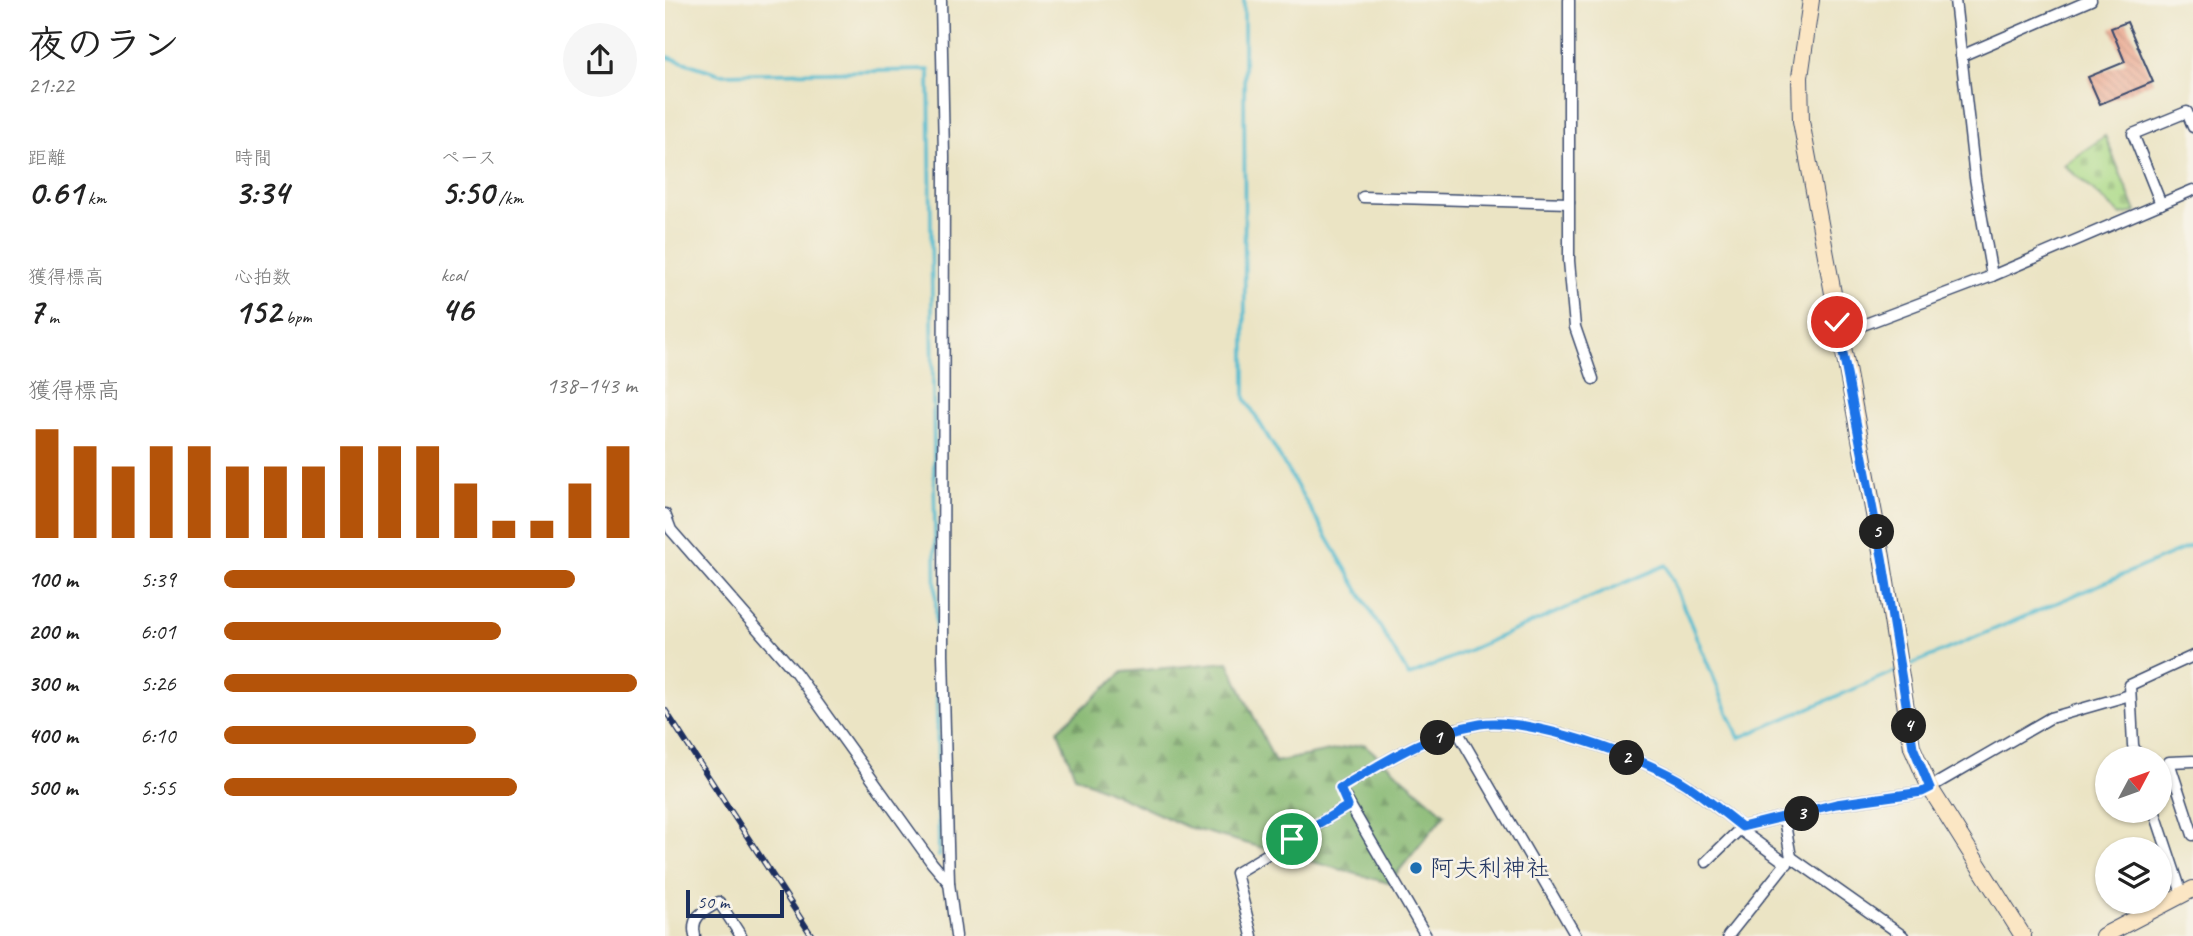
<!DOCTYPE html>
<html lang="ja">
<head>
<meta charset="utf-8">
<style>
  :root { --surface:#fff; --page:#f6f6f6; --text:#222; --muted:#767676; --accent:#b45309 }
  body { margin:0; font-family:Caveat,"Klee One",sans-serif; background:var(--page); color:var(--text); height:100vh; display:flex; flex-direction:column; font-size:26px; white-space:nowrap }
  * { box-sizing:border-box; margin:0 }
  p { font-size:23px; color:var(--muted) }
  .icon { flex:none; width:38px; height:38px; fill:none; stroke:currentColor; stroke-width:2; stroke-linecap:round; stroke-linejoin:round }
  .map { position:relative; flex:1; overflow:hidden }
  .panel { display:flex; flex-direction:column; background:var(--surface); width:665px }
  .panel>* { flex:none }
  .needle { width:46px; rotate:49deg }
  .controls { position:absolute; left:1430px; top:746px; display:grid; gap:14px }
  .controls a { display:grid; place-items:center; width:77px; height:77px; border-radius:50%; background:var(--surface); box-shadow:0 2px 5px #0004; font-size:35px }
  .scale { position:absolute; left:21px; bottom:18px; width:98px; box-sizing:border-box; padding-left:7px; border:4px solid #1b2f5e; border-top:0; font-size:19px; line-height:24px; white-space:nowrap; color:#1b2f5e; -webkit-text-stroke:5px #f7f3e8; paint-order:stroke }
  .pin { position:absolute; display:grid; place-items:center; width:60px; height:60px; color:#fff; margin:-30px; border:4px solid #fff; border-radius:50%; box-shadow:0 2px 7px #0007 }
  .km { position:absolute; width:35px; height:35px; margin:-18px; border-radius:50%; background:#222; color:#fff; font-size:19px; line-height:35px; text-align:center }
  .round { display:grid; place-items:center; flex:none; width:74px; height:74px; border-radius:37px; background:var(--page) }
  .overview { display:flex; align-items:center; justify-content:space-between; height:119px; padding:0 28px }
  h1 { font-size:38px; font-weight:700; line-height:52px }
  .stats { display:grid; grid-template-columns:repeat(3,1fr); gap:10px; height:119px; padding:7px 28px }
  .stats div { display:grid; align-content:center }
  .stats b { font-size:35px; font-weight:700 }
  .stats small { font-size:19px; font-weight:400 }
  .stats p { font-size:19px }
  .chart { height:196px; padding:14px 28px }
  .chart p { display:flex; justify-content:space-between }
  .chart svg { width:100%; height:126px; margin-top:7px; stroke:var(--accent); stroke-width:6 }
  ul { padding:0 28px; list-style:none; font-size:23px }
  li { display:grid; grid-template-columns:112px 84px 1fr; align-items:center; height:52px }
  li i { height:18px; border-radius:9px; background:var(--accent) }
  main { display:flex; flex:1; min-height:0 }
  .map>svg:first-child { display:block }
  .forest { fill:url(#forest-firs); stroke:#527469; stroke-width:2 }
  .cemetery { fill:url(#cemetery-stones); stroke:#648473; stroke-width:2 }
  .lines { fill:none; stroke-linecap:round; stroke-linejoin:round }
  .stream { stroke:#53bbd0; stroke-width:3.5 }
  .building { fill:url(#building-back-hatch) }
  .street-casing { stroke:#3a4a6d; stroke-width:13 }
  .secondary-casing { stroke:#3a4a6d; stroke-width:18 }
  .street { stroke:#fff; stroke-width:10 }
  .secondary { stroke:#fbe6c4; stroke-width:16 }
  .rail-casing { stroke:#1b2f5e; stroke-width:6 }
  .rail { stroke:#f7f3e8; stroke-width:3.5; stroke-dasharray:10; stroke-linecap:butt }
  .route-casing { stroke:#fff; stroke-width:14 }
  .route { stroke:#1a73e8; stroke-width:9 }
  .poi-dot { fill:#1f6fb2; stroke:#f7f3e8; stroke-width:2.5 }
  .labels { text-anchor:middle; stroke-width:5; stroke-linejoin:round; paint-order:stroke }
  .poi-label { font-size:24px; fill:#1b2f5e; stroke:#f7f3e8; text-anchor:start }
</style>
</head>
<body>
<main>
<section class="panel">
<div class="overview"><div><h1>夜のラン</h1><p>21:22</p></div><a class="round"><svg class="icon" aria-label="share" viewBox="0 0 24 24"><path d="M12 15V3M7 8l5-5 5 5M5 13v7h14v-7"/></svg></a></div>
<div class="stats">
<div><p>距離</p><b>0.61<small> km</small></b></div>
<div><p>時間</p><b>3:34</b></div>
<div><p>ペース</p><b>5:50<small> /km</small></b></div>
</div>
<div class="stats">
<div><p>獲得標高</p><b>7<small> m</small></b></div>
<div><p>心拍数</p><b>152<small> bpm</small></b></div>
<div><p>kcal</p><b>46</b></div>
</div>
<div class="chart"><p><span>獲得標高</span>138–143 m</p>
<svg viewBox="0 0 160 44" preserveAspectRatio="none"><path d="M5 44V6M15 44V12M25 44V19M35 44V12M45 44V12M55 44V19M65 44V19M75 44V19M85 44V12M95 44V12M105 44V12M115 44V25M125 44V38M135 44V38M145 44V25M155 44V12"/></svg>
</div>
<ul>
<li><b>100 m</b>5:39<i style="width:85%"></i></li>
<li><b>200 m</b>6:01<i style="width:67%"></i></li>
<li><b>300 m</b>5:26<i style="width:100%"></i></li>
<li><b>400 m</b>6:10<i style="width:61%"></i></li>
<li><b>500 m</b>5:55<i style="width:71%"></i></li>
</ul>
</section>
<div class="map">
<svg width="1528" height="936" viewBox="0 0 1528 936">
  <defs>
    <pattern id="forest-firs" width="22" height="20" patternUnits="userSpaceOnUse" patternTransform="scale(1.75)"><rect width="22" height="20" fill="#89ba74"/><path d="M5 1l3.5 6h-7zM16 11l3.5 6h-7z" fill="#6f9862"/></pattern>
    <pattern id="cemetery-stones" width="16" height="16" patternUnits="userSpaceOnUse" patternTransform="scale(1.75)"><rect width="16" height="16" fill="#acda88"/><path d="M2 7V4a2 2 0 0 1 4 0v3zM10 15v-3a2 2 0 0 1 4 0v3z" fill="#93bb78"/></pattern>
    <pattern id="building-back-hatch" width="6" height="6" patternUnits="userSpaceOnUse" patternTransform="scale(1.75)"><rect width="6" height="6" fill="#eba389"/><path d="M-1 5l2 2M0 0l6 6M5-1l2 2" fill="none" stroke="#be8573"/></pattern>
  </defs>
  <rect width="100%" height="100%" fill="#f7f3e8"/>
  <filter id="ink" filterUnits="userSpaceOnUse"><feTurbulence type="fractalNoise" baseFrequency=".0143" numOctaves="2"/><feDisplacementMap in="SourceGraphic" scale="14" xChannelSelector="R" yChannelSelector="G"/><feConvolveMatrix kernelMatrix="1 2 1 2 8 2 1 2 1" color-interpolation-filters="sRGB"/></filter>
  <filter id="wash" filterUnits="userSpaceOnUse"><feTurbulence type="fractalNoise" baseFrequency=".00686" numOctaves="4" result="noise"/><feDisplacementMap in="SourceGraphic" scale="28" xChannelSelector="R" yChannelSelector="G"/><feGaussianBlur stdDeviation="1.57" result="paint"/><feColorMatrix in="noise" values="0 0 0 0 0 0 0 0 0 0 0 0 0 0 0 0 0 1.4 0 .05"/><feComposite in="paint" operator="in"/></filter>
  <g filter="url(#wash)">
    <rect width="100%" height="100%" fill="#ebe4c4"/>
    <!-- forest -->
    <path class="forest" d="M563 662 610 762 699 744 780 814 724 883 522 827 410 776 393 730 458 672Z"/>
    <!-- cemetery -->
    <path class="cemetery" d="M1440 136 1471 212 1456 215 1399 165Z"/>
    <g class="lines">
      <!-- stream -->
      <g class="stream">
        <path d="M579 0 580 398 744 676 1001 565 1074 738 1231 671"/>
        <path d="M0 56 55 74 264 70 274 856"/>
        <path d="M1238 668 1528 545"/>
      </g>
    </g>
    <g id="blocks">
      <!-- building -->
      <path class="building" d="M1462 22 1488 82 1435 104 1423 77 1460 62 1446 28Z"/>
    </g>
  </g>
  <g filter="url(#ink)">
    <use href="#blocks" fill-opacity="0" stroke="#3a4a6d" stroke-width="2"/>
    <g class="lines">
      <defs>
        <g id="street">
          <path d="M276 0 279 157 278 655 284 883 291 936"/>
          <path d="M904 0V261L910 327 928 379"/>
          <path d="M1290 0 1310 178 1327 276"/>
          <path d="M1296 56 1426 0"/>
          <path d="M698 197 904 203"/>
          <path d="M1496 204 1468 134 1522 112 1528 127"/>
          <path d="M1174 334 1327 276 1528 190"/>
          <path d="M0 514 6 530 131 673 267 863 284 883"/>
          <path d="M791 729 911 936"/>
          <path d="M1472 758 1468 745 1465 685 1528 656"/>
          <path d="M1528 761 1504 762 1528 835"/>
          <path d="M1489 810 1517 894"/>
          <path d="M1074 829 1122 864"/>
          <path d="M1126 857 1238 936"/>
          <path d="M1041 862 1077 827"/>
          <path d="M30 936C25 916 39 911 54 902L76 936"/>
          <path d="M587 936 571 873 683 806"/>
          <path d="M761 936 675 788C718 763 765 732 815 724 862 716 981 758 1022 785 1041 798 1059 813 1077 827L1171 804 1257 792 1385 718 1465 695"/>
          <path d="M1063 936 1126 857 1119 819"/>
        </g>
        <g id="secondary">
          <path d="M1146 0 1135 77 1136 121 1217 557 1247 747 1265 788 1358 936"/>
          <path d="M1438 936 1528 889"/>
        </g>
      </defs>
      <!-- street casing -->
      <use href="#street" class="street-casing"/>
      <!-- secondary casing -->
      <use href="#secondary" class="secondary-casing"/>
      <!-- street -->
      <use href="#street" class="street"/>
      <!-- secondary -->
      <use href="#secondary" class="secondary"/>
      <defs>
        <path id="rail" d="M0 710 147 936"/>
      </defs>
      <!-- rail casing -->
      <use href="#rail" class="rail-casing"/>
      <!-- rail -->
      <use href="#rail" class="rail"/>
    </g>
  </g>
  <g class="lines" filter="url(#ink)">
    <defs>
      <path id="route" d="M627 839 683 806 675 788C718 763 765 732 815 724 862 716 981 758 1022 785 1041 798 1059 813 1077 827L1171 804 1257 792 1265 788 1248 747 1217 557 1172 322"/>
    </defs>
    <!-- route casing -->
    <use href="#route" class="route-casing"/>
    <!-- route -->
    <use href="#route" class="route"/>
  </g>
  <!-- markers -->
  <circle class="poi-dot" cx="751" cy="868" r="7"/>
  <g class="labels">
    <!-- poi labels -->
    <g class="poi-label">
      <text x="765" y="876">阿夫利神社</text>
    </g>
  </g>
</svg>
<div class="controls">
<a><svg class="needle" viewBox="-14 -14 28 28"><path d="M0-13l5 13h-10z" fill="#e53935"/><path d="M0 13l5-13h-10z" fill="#767676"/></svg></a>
<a><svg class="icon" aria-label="layers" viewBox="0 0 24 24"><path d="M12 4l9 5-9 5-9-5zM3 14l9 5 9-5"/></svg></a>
</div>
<div class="scale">50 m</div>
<div class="pin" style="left:627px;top:839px;background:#1e9e55"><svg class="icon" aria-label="arrive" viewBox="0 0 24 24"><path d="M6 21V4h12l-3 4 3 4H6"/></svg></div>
<div class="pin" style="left:1172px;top:322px;background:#d93025"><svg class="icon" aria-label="check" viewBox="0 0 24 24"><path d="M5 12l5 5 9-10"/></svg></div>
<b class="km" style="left:773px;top:738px">1</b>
<b class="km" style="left:962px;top:758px">2</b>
<b class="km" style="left:1137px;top:814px">3</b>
<b class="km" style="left:1244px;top:726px">4</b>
<b class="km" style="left:1212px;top:532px">5</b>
</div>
</main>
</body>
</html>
